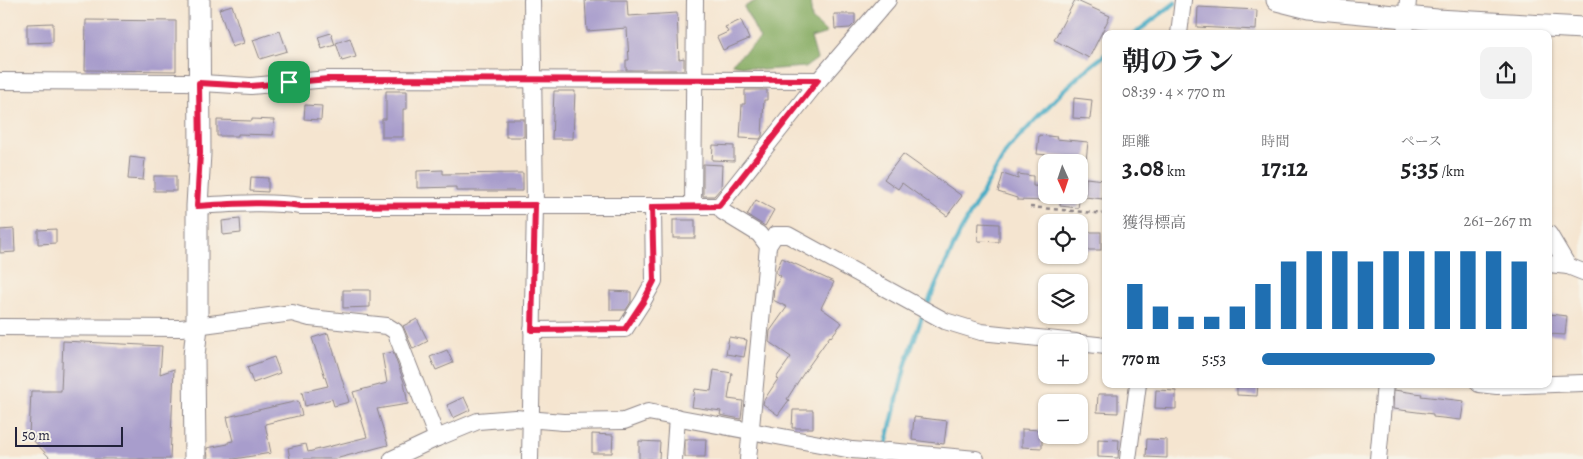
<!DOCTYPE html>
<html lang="ja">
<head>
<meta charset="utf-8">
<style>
  :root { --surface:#fff; --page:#f2f2f2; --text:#202124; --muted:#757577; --accent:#1f6fb2 }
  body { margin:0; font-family:Alegreya,"Noto Serif JP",serif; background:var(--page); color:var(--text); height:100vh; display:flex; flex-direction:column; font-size:19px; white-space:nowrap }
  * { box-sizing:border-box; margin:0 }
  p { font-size:16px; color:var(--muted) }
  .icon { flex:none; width:28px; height:28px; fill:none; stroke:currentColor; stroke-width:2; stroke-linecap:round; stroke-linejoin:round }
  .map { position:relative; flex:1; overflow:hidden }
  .sheet { position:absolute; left:1102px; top:30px; width:450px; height:358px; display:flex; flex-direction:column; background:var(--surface); border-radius:10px; box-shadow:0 1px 4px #0004 }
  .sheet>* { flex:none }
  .needle { width:32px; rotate:177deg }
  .buttons { position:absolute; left:1038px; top:154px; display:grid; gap:10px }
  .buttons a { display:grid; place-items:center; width:50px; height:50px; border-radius:10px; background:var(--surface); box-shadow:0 1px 4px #0004; font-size:25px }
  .scale { position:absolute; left:15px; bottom:12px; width:108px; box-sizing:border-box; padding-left:5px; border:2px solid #22223b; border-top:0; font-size:14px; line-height:18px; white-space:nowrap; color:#22223b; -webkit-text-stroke:4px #f7f3e8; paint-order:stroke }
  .pin { position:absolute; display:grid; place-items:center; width:42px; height:42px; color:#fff; margin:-21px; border-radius:10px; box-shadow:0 2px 8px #0006 }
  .round { display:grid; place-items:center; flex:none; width:52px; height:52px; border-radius:10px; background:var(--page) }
  .overview { display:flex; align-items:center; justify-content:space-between; height:85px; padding:0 20px }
  h1 { font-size:28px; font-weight:700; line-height:38px }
  .figures { display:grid; grid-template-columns:repeat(3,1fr); gap:8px; height:85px; padding:5px 20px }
  .figures div { display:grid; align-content:center }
  .figures b { font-size:25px; font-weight:700 }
  .figures small { font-size:14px; font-weight:400 }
  .figures p { font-size:14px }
  .chart { height:140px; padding:10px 20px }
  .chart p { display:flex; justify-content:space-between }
  .chart svg { width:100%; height:90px; margin-top:5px; stroke:var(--accent); stroke-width:6 }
  ul { padding:0 20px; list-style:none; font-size:16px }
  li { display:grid; grid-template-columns:80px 60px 1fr; align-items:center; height:38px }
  li i { height:12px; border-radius:6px; background:var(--accent) }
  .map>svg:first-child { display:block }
  .forest { fill:#84aa60; stroke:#53664e }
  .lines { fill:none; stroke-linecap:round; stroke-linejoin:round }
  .stream { stroke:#46acc5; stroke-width:4.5 }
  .building { fill:#a89dcc }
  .minor-casing { stroke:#8c8486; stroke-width:18 }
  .tertiary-casing { stroke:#8c8486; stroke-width:23 }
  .path { stroke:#8c8486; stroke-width:2.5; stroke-dasharray:4 4; stroke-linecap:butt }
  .minor { stroke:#fff; stroke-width:16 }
  .tertiary { stroke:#fff; stroke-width:21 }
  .route-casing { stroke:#fff; stroke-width:10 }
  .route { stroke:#e11d48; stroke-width:6 }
</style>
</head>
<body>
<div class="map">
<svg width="1583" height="459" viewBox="0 0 1583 459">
  <rect width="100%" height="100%" fill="#f7f3e8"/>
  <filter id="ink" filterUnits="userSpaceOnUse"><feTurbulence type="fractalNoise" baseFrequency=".02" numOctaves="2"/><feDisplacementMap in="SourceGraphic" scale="10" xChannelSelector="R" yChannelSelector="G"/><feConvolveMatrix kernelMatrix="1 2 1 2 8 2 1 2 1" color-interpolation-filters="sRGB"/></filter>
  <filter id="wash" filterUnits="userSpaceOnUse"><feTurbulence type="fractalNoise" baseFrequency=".0096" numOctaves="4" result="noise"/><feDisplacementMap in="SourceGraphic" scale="20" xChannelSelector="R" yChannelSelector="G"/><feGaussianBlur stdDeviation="1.12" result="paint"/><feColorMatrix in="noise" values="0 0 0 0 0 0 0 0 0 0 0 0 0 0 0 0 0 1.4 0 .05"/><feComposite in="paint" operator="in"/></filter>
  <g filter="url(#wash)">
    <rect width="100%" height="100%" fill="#f5e5d0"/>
    <!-- forest -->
    <path class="forest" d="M757 0H810L812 19 827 33 811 38 817 59 806 67 762 70 731 64 760 39 744 7Z"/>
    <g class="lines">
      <!-- stream -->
      <g class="stream">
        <path d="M1134 34 1175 3"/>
        <path d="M926 307 961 230 1007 150 1063 91 1083 72 1106 54"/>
        <path d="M885 448 906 363 923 314"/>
      </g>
    </g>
    <g id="blocks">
      <!-- building -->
      <g class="building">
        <path d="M585 0H627L628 16 677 13 679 59 684 58V70H626V60H629L627 28 587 31Z"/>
        <path d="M1075 0 1110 16 1089 58 1054 40Z"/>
        <path d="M232 5 244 43 232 47 219 9Z"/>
        <path d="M1198 7 1257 10 1256 30 1197 27Z"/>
        <path d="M834 14H855V23L850 28 835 29Z"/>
        <path d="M86 20 176 21V71L85 70Z"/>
        <path d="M741 20 749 39 723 50 717 37 728 32 725 27Z"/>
        <path d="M53 23V42L27 43V24Z"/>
        <path d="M280 31 287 51 260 59 253 40Z"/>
        <path d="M331 33 335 45 322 49 318 37Z"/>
        <path d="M350 38 356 57 342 61 336 43Z"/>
        <path d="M745 90H767V100H764L762 136 760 139 740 138 742 104H745Z"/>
        <path d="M386 91H407V109H403V137H382V119H386Z"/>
        <path d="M554 91H575L573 139H552Z"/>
        <path d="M1074 98 1092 100 1090 119 1073 118Z"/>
        <path d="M305 105 322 106 321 120 304 119Z"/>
        <path d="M252 119 274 120 273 135 238 134V136H217V120L252 121Z"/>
        <rect x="506" y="119" width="18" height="18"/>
        <path d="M1039 135 1057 137 1056 139 1088 142 1086 161 1068 160 1069 157 1037 154Z"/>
        <path d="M713 145 734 146V161L712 160Z"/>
        <path d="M903 154 962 196 947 216 902 183 898 189 884 179Z"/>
        <path d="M130 157 145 159 143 180 128 179Z"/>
        <path d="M703 164 722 165 721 188 714 196H703Z"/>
        <path d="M443 170V174L523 173V191H456V187L417 188V171Z"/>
        <path d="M1003 174 1018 179V174L1033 176V186L1046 187V201L1017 200V198L998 192Z"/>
        <rect x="154" y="176" width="22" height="15"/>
        <path d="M251 177 268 178V192L250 191Z"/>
        <path d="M1086 178 1104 180 1103 199 1085 197Z"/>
        <path d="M1061 195H1080L1078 208 1060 206Z"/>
        <path d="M756 200 774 210 765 226 747 215Z"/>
        <path d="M240 219 241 233 223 235 222 221Z"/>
        <rect x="673" y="220" width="22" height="18"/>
        <path d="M979 223 999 224V242L978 241Z"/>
        <path d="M14 229 15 252 0 253V230Z"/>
        <path d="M56 229V243L38 244V230Z"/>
        <rect x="1081" y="232" width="20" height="18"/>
        <path d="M782 258 834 282 821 308 842 323 831 337 830 336 803 374 787 399 789 400 778 415 763 404 764 400 778 379 776 378 791 357 769 342 770 331 787 307 773 300 774 288 781 276 776 273V271Z"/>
        <path d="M343 290H370V307L343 308Z"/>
        <path d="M610 291 631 292V302L626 310H610Z"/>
        <path d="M1549 314 1567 316 1565 335 1549 334Z"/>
        <path d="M417 319 428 341 413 349 403 326Z"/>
        <path d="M328 333 349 402 334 406 332 399 305 406 302 392 328 386 312 338Z"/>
        <path d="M729 337 747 340 744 357 726 354Z"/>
        <path d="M63 341 162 346 160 374 174 369 170 459H51L29 436 31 391H61Z"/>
        <path d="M447 350 453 363 436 370 430 357Z"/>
        <path d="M393 352 404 382 408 404 377 409 388 445 335 459H290L288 448 306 444 308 452 367 437 353 392 387 383 382 354Z"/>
        <path d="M274 357 280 373 253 383 247 367Z"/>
        <path d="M714 370 732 373 728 399 743 401 741 419 720 415 721 411 692 407 695 389 711 391Z"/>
        <path d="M1237 384H1258L1257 396 1237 395Z"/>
        <path d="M1156 390 1176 391V409L1155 408Z"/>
        <path d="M1394 390 1422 394 1421 396 1464 401 1461 420 1433 417V414L1393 409Z"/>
        <path d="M1098 394H1118V413L1097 412Z"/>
        <path d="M464 397 470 410 453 418 447 405Z"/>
        <path d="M298 401 302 415 265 424 271 453 234 459H208L207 448 228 444V442L233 441 227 417Z"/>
        <path d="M793 410H813V428H792Z"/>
        <path d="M914 417 947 421 944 444 912 440Z"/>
        <path d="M1022 429 1042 430V448L1022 447Z"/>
        <path d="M592 434 613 435 612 453H592Z"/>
        <path d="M685 439H706L705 457H685Z"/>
        <path d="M1098 439 1119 440 1118 458 1098 457Z"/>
        <path d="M1147 439 1167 440V458L1146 457Z"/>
        <path d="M639 441 660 442 659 459H639Z"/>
      </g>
    </g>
  </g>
  <g filter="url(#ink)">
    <use href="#blocks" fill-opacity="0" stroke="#8c8486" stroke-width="1"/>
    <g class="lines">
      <defs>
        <g id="minor">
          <path d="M1179 34 1183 0"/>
          <path d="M1405 34 1408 0"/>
          <path d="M0 81 186 82 251 86 328 79 819 80"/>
          <path d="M197 206C232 204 267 201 301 206H719"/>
          <path d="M693 206 695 0"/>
          <path d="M719 206 723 212 759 234 768 246 748 459"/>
          <path d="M719 206 819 80 888 0"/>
          <path d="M1549 234 1568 266 1549 264"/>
          <path d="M768 246 775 235H788L945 321 981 332 1076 342"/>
          <path d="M1568 266 1583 272"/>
          <path d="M0 327 181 328 292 313 310 318 387 326 395 331 437 438"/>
          <path d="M532 330 625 329 643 301 654 281 653 207"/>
          <path d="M1079 343 1106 346"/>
          <path d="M1479 384 1497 386 1583 383"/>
          <path d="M392 459 437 438 478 421 515 418 563 422 624 421 648 412 852 450 879 452 888 451 976 459"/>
          <path d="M530 459 535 205 532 0"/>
          <path d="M674 459 677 417"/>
          <path d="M1128 459 1138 384"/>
          <path d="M1378 459 1385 384"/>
        </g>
        <g id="tertiary">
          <path d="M1277 0 1309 8 1437 20 1583 28"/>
          <path d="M195 459 194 356 197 326V206L200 153 199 0"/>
        </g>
      </defs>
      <!-- minor casing -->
      <use href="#minor" class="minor-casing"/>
      <!-- tertiary casing -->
      <use href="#tertiary" class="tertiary-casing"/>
      <!-- path -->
      <path class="path" d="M1030 207 1106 214"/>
      <!-- minor -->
      <use href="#minor" class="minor"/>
      <!-- tertiary -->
      <use href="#tertiary" class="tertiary"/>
    </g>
  </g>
  <g class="lines" filter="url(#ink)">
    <defs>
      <path id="route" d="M328 79 818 80 719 206 652 207 654 281 643 302 625 329 532 330 535 205 301 206C267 201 232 204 197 206L200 153 199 83 251 86Z"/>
    </defs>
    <!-- route casing -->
    <use href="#route" class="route-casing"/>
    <!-- route -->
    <use href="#route" class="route"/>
  </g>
</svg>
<div class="buttons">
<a><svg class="needle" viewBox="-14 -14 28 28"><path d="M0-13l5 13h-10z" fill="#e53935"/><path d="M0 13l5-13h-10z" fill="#757577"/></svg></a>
<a><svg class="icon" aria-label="locate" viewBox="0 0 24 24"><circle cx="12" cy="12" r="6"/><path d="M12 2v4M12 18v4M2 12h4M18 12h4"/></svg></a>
<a><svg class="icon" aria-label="layers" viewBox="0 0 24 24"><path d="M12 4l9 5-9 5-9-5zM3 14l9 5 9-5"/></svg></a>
<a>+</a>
<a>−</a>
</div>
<div class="scale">50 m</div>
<div class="pin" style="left:289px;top:82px;background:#1e9e55"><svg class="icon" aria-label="arrive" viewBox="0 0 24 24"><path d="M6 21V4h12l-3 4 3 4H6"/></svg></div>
<section class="sheet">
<div class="overview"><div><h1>朝のラン</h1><p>08:39 · 4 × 770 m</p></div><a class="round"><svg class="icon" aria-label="share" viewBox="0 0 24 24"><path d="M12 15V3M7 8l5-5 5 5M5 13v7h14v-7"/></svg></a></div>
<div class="figures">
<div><p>距離</p><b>3.08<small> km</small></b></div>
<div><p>時間</p><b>17:12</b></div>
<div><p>ペース</p><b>5:35<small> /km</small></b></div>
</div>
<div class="chart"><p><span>獲得標高</span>261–267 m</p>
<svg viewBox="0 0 160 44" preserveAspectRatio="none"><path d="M5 44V22M15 44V33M25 44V38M35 44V38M45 44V33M55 44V22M65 44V11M75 44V6M85 44V6M95 44V11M105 44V6M115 44V6M125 44V6M135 44V6M145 44V6M155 44V11"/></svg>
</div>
<ul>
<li><b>770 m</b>5:53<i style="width:64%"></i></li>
</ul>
</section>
</div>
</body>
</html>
